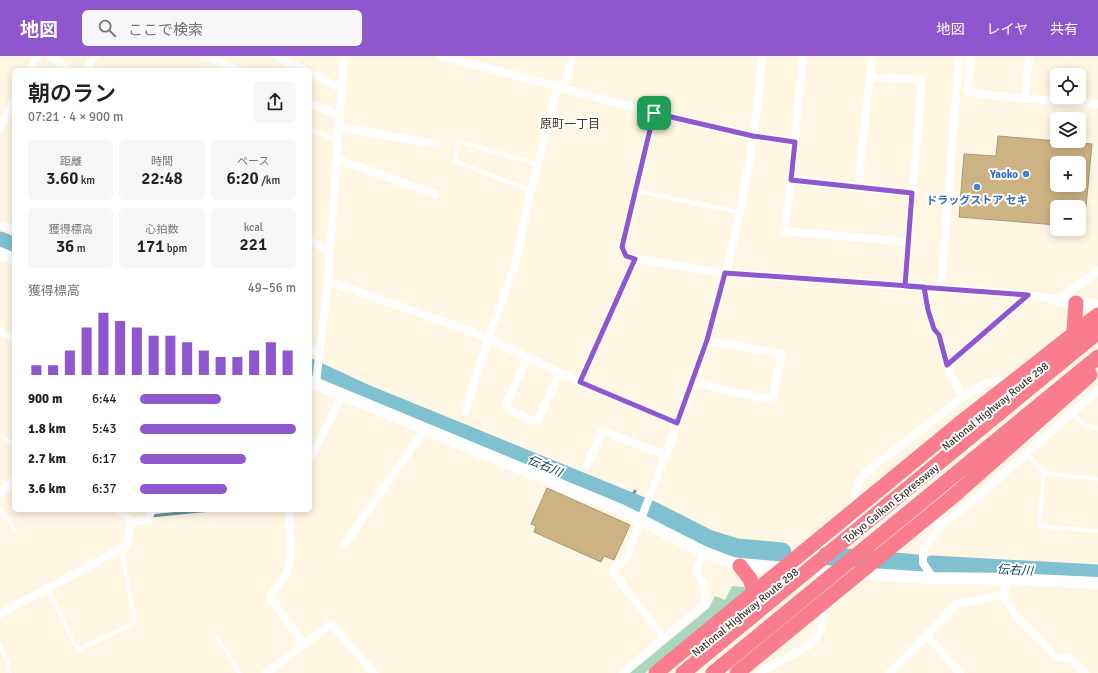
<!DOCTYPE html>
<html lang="ja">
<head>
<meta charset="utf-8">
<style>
  :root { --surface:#fff; --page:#f6f6f6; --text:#222; --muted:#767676; --accent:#9056ce }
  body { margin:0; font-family:Signika,"Noto Sans JP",sans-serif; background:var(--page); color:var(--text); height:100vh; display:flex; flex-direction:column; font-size:15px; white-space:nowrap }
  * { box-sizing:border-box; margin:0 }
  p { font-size:13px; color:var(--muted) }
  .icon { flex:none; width:22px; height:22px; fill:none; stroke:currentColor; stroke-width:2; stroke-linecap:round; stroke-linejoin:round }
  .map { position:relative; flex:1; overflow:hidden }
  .side { position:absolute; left:12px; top:12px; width:300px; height:444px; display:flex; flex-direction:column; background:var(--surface); border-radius:6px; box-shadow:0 2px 10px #0003 }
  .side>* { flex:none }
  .controls { position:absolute; left:1050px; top:12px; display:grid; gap:8px }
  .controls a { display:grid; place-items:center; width:36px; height:36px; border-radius:6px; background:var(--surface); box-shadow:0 2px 10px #0003; font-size:20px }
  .pin { position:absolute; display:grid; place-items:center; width:34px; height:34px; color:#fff; margin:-17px; border-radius:8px; box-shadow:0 2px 6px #0006 }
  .round { display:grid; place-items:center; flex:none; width:42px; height:42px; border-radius:6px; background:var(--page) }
  .summary { display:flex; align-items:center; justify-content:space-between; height:68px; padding:0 16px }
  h1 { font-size:22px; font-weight:600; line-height:30px }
  .stats { display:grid; grid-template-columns:repeat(3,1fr); gap:6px; height:68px; padding:4px 16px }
  .stats div { display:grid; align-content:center; border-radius:6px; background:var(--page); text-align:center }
  .stats b { font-size:17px; font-weight:600 }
  .stats small { font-size:11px; font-weight:400 }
  .stats p { font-size:11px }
  .chart { height:112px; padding:8px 16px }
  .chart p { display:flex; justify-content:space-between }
  .chart svg { width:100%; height:72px; margin-top:4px; stroke:var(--accent); stroke-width:6 }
  ul { padding:0 16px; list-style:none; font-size:13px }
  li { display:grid; grid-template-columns:64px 48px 1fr; align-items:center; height:30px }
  li i { height:10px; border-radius:5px; background:var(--accent) }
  header { display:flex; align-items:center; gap:24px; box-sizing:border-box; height:56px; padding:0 20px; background:var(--accent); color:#fff }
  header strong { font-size:19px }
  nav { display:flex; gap:22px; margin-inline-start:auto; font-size:14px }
  .search { width:280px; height:36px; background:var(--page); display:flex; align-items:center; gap:10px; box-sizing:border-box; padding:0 14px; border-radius:6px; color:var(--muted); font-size:15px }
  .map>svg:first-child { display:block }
  .green { fill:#a9d6bf }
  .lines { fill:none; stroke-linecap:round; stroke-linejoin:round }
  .stream { stroke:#6a969f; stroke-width:3 }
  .river { stroke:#7fc0d1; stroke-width:19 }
  .building { fill:#cdb384; stroke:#a6977d; fill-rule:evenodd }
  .lane { stroke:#fff; stroke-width:4 }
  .street { stroke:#fff; stroke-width:8 }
  .secondary { stroke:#fff; stroke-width:12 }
  .highway { stroke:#f97d8d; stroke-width:15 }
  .route-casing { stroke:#fff; stroke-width:8 }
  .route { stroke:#9056ce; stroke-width:5 }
  .shop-dot { fill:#3f7fe0; stroke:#fff; stroke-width:1.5 }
  .labels { text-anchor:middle; stroke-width:4; stroke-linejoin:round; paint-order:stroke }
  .shop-label { font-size:11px; font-weight:bold; fill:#366cbe; stroke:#fff; text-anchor:end }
  .street-label { font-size:11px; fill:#3a3429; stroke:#fff }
  .neighbourhood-label { font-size:12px; fill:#3a3429; stroke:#fff }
  .water-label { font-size:12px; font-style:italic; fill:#0a4552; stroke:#fff }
</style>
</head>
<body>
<header>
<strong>地図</strong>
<div class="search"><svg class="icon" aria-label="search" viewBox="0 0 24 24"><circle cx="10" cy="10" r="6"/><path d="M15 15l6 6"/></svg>ここで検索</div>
<nav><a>地図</a><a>レイヤ</a><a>共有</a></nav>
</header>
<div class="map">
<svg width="1098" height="617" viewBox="0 0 1098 617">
  <rect width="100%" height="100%" fill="#fff6e4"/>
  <!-- green -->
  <path class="green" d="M732 530 744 531 747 534 645 617H630L709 552 715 540 725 544Z"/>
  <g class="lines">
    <!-- stream -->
    <g class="stream">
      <path d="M630 445 635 435"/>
      <path d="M151 460 210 454"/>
    </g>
    <!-- river -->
    <g class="river">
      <path d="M0 185 14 191"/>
      <path d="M310 312 366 338 653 455 708 483 737 492 782 496"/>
      <path d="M827 500 856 503"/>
      <path d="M873 504 917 508"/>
      <path d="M932 509 1098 518"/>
    </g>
  </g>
  <!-- building -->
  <g class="building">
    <path d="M998 80 1092 88 1086 151H1057V169L959 161 964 98 996 100ZM1057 107H1079V129H1057Z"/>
    <path d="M547 432 630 469 614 504 604 500 601 506 534 476 536 470 531 468Z"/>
  </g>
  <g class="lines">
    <!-- lane -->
    <g class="lane">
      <path d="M310 74 338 84"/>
      <path d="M531 135 455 105 459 85 539 109"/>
      <path d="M636 135 739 156"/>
      <path d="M1072 357 1084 369 1098 372"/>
      <path d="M0 378 14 390"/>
      <path d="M1026 397 1044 417 1098 423"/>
      <path d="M1044 417 1039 470 1098 475"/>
      <path d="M0 452 15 475"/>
      <path d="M48 533 77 594 135 567 121 493"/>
      <path d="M218 583 240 617"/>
      <path d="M0 590 8 607 10 617"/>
    </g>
    <!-- street -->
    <g class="street">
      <path d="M51 0 68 14"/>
      <path d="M206 0 237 14"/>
      <path d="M276 0 304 14"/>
      <path d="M441 0C559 29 675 68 795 86"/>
      <path d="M803 0 791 123 784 175 909 186"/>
      <path d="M971 0 968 35 985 39 1098 48"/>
      <path d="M30 14 37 0"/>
      <path d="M87 14 94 0"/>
      <path d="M310 17 342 33"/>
      <path d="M871 21 922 24 905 229"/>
      <path d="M1025 41 1029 0"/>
      <path d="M310 47 340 60"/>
      <path d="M339 71 436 88"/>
      <path d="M0 73 14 45"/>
      <path d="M337 103 435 138"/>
      <path d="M791 123 913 137"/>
      <path d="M858 131 872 0"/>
      <path d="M0 168 14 174"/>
      <path d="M310 185 330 195"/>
      <path d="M635 203 626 200 622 191 654 57"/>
      <path d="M328 225 476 277 580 326 677 367"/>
      <path d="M924 231 928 254 934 273 939 279 950 319 964 341"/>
      <path d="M941 232 959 1"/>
      <path d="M0 275 14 283"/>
      <path d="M310 293 320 297"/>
      <path d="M527 302 506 349 508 353 533 365 538 363 560 317"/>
      <path d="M947 309 1028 239"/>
      <path d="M693 324 716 332 772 344 782 298 707 284"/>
      <path d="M580 326 635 203 725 217 1028 239 1058 244 1098 215"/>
      <path d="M316 327 328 225 344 0"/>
      <path d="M465 356 488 284 515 209 531 135 557 35 566 25 573 0"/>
      <path d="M310 404 342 339"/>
      <path d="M587 409 602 375 666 399"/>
      <path d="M0 437 14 424"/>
      <path d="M120 454 132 466"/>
      <path d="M289 454 291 499 287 517 270 541 304 589"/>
      <path d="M914 463 942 468 966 451 1098 334"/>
      <path d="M854 465 857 429 865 417 966 339 985 328 999 324 1013 325"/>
      <path d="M345 488 425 373"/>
      <path d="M933 522 923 507V495L942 468"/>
      <path d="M1003 539 1016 560 1056 601 1070 603 1085 617"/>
      <path d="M0 558 126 490 132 466 149 463 151 454"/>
      <path d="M927 579 960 617"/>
      <path d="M664 582 612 515 628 499C653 427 684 357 707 284 735 192 755 96 762 0"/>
      <path d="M266 617 331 568 374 617"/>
      <path d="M622 617 706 547C707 535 703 525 696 515L704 496"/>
      <path d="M760 617C784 597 837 592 818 547"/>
      <path d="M890 617 957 548 1003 539 1011 523"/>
    </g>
    <!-- secondary -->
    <g class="secondary">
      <path d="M0 197 14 203"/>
      <path d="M1058 244 1098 250"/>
      <path d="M310 325 621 454 704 496 740 510 933 522 1011 523 1098 527"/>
    </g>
    <!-- highway -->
    <g class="highway">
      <path d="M1076 283 1074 273 1076 247"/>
      <path d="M740 510 750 523 757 544"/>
      <path d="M656 617 959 368 1098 259"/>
      <path d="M683 617 1098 276"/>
      <path d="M713 617 1098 301"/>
      <path d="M737 617 957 437 1090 319"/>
    </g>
  </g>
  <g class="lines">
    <defs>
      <path id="route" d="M654 57 622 191 626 200 635 203 580 326 677 367 707 284 725 217 924 231 928 254 934 273 939 279 947 309 1028 239C987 236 946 233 905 230L912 137 791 124 795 86 753 80 654 57"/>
    </defs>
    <!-- route casing -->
    <use href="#route" class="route-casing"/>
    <!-- route -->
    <use href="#route" class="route"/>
  </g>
  <!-- markers -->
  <g class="shop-dot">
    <circle cx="1026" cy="118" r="4"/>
    <circle cx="977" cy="131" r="4"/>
  </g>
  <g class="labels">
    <!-- shop labels -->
    <g class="shop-label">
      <text x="1018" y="122">Yaoko</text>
      <text x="977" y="148" text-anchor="middle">ドラッグストア セキ</text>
    </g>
    <!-- street labels -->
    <g class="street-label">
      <text transform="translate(995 350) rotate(-39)" y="4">National Highway Route 298</text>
      <text transform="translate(891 447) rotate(-39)" y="4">Tokyo Gaikan Expressway</text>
      <text transform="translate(745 556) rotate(-39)" y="4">National Highway Route 298</text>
    </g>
    <!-- neighbourhood labels -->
    <g class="neighbourhood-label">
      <text x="570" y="72">原町一丁目</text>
    </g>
    <!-- water labels -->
    <g class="water-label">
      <text transform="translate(545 410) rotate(23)" y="4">伝右川</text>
      <text transform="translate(1015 514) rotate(3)" y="4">伝右川</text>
    </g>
  </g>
</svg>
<div class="controls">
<a><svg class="icon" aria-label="locate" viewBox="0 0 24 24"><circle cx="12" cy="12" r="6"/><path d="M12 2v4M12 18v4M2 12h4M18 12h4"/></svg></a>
<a><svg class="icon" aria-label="layers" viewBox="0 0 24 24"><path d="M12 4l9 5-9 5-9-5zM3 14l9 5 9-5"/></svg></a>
<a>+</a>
<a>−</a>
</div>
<div class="pin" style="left:654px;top:57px;background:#1e9e55"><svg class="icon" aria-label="arrive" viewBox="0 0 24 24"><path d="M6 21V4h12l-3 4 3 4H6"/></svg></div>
<section class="side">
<div class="summary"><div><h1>朝のラン</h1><p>07:21 · 4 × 900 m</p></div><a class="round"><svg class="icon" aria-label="share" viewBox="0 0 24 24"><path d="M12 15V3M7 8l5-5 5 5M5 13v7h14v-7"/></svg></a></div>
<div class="stats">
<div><p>距離</p><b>3.60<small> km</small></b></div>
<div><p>時間</p><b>22:48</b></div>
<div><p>ペース</p><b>6:20<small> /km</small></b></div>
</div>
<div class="stats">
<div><p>獲得標高</p><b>36<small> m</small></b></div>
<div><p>心拍数</p><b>171<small> bpm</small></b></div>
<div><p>kcal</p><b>221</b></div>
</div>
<div class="chart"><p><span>獲得標高</span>49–56 m</p>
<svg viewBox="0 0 160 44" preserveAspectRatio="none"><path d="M5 44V38M15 44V38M25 44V29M35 44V15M45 44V6M55 44V11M65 44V15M75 44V20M85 44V20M95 44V24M105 44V29M115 44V33M125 44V33M135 44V29M145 44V24M155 44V29"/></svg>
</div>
<ul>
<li><b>900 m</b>6:44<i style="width:52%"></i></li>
<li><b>1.8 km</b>5:43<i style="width:100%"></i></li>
<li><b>2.7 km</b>6:17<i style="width:68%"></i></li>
<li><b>3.6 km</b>6:37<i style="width:56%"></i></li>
</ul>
</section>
</div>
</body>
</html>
